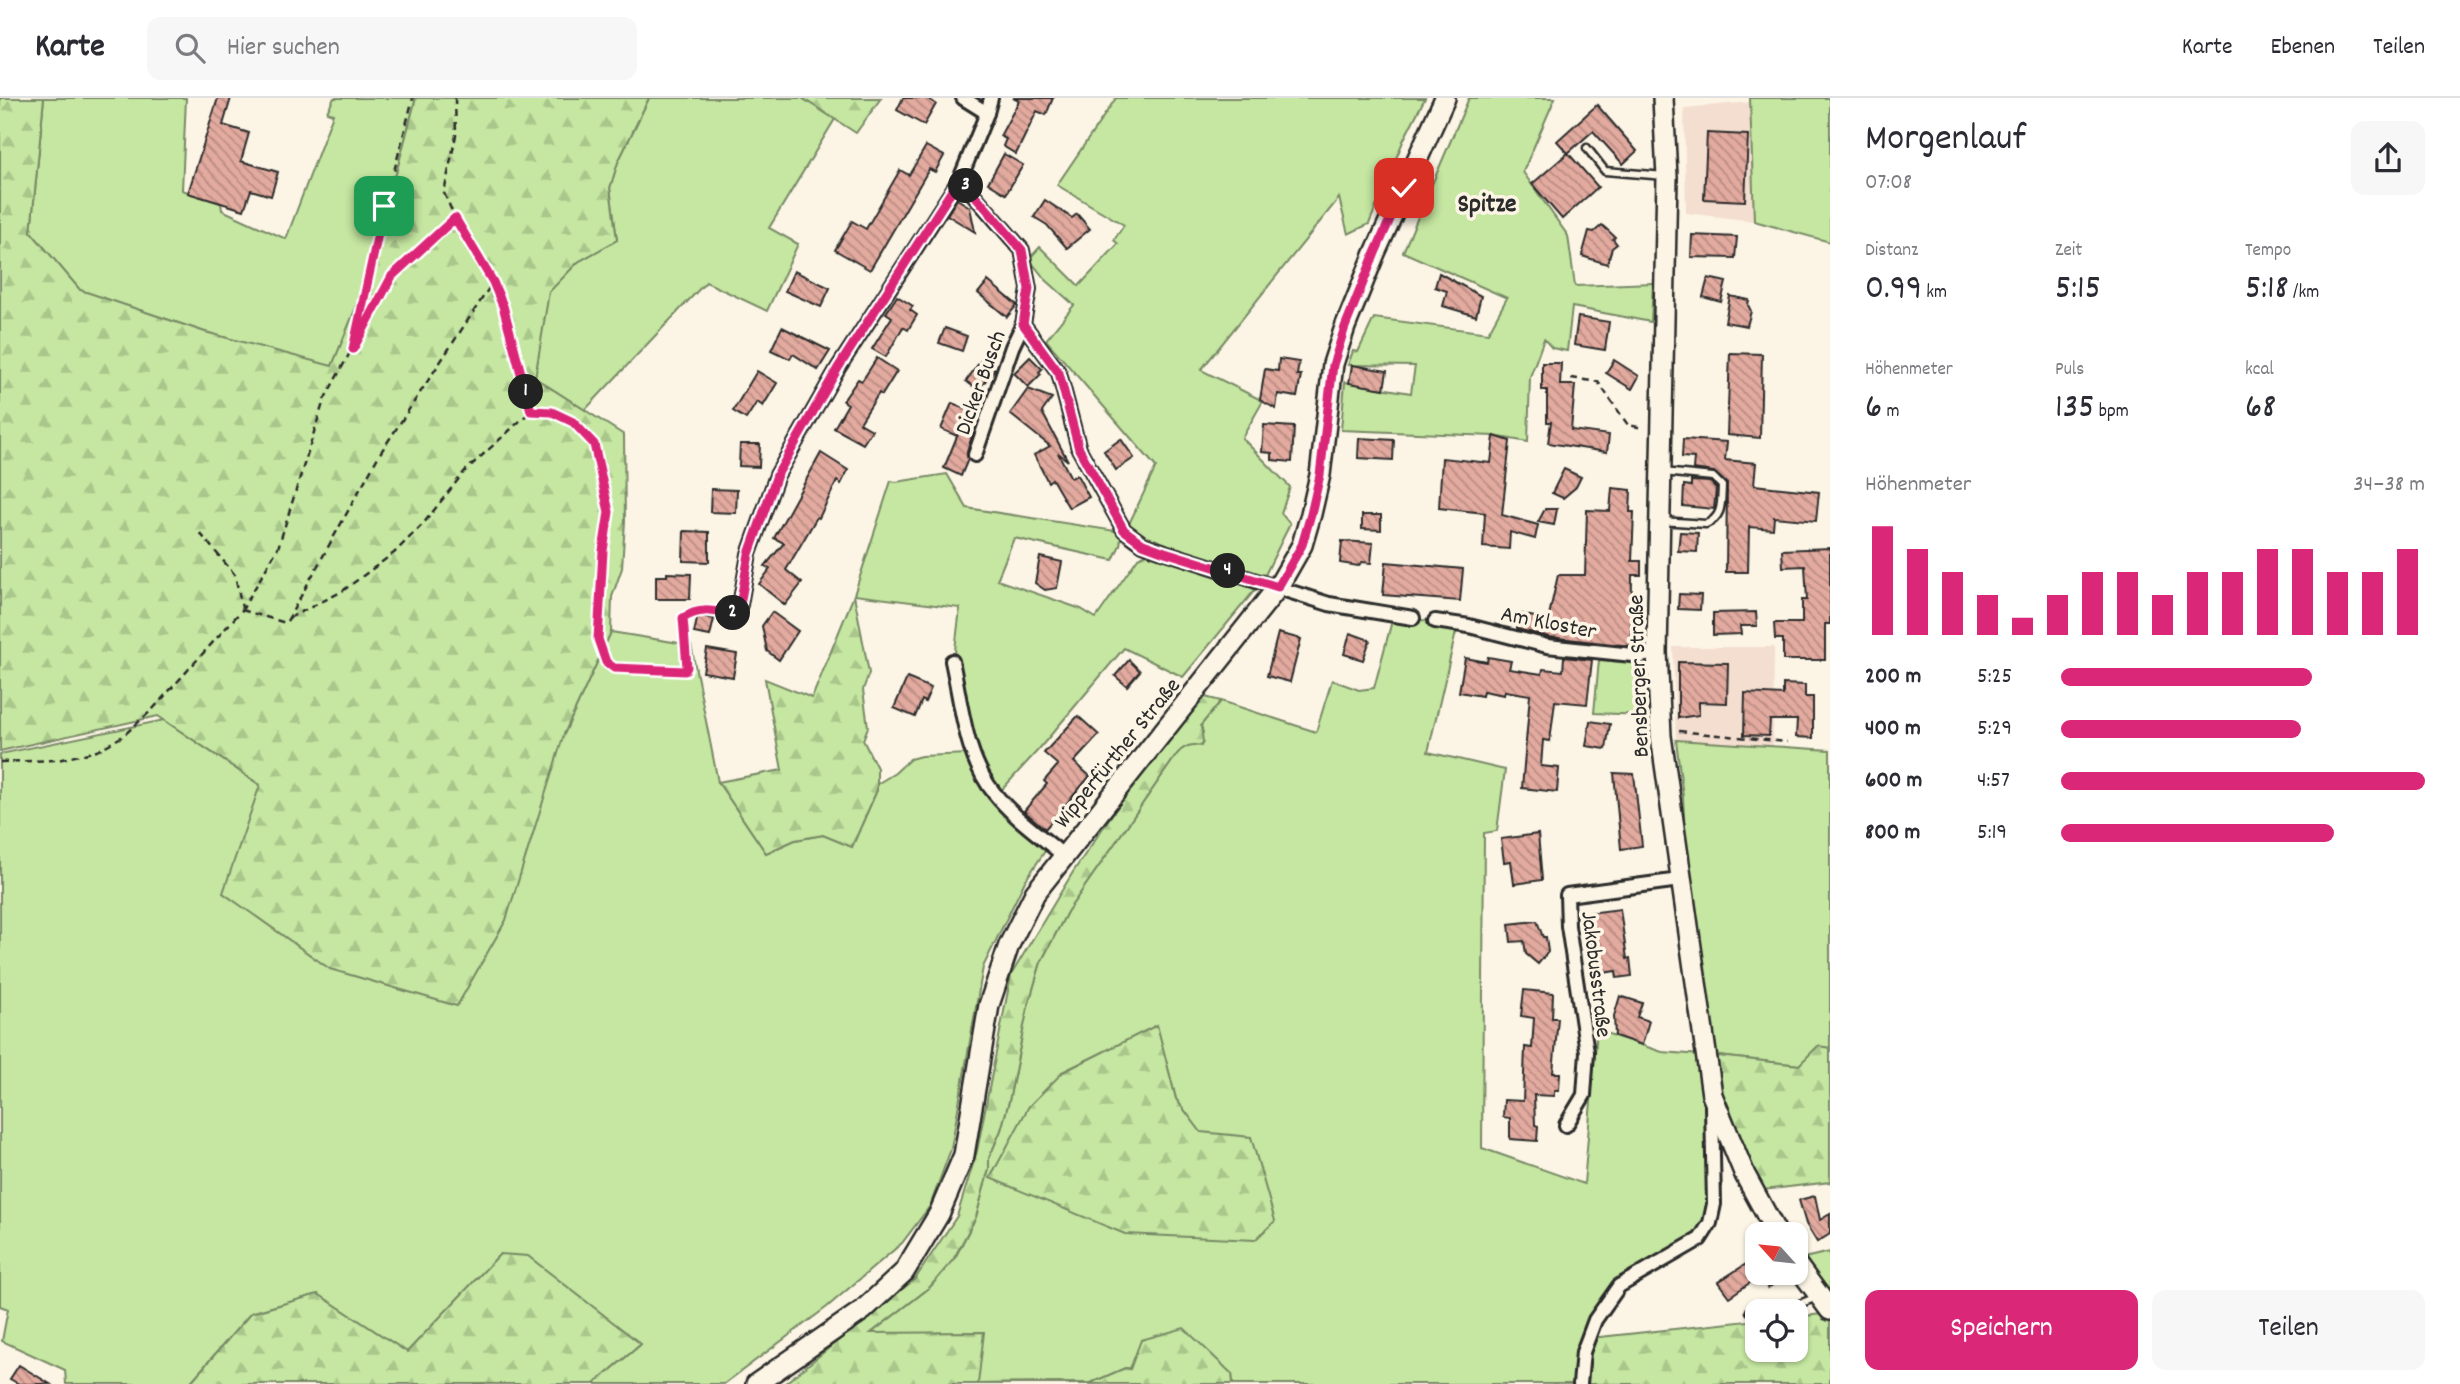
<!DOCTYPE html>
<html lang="de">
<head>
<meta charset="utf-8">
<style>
  :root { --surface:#fff; --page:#f7f7f7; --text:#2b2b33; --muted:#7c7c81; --line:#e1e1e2; --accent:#db2777 }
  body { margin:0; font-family:Dekko,sans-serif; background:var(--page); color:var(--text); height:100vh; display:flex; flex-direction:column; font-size:26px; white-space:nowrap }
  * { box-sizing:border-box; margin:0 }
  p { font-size:23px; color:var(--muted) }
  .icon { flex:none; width:38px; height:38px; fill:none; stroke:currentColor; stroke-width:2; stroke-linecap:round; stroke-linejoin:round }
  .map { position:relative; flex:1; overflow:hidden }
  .sheet { display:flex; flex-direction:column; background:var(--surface); width:630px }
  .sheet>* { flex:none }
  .needle { width:46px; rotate:297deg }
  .tools { position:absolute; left:1745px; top:1124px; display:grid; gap:14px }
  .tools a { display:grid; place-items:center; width:63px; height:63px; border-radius:14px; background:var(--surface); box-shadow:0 2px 5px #0004; font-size:35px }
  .pin { position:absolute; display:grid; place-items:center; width:60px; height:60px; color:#fff; margin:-30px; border-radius:14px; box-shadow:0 4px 10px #0006 }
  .km { position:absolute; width:35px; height:35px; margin:-18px; border-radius:50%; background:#222; color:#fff; font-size:19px; line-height:35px; text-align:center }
  .round { display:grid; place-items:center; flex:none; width:74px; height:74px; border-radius:14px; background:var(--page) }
  .head { display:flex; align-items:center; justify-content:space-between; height:119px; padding:0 35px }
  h1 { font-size:38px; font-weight:600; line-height:52px }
  .stats { display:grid; grid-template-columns:repeat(3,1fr); gap:10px; height:119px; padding:7px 35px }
  .stats div { display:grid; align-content:center }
  .stats b { font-size:35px; font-weight:600 }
  .stats small { font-size:19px; font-weight:400 }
  .stats p { font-size:19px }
  .chart { height:196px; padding:14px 35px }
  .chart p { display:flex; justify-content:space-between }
  .chart svg { width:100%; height:126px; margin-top:7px; stroke:var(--accent); stroke-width:6 }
  .action { display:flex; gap:14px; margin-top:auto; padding:14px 35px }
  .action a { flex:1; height:80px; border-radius:14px; background:var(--accent); color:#fff; font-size:28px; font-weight:600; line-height:80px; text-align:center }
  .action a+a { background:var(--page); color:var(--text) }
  ul { padding:0 35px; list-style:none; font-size:23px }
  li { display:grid; grid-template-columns:112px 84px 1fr; align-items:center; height:52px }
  li i { height:18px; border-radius:9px; background:var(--accent) }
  header { display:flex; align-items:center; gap:42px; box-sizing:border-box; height:98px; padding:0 35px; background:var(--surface); border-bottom:2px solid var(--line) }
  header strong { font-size:33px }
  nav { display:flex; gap:38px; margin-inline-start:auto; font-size:24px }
  .search { width:490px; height:63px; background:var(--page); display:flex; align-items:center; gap:18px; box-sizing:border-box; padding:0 24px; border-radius:14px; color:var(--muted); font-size:26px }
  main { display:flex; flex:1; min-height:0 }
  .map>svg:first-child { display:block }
  .built { fill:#f4ded0 }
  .grass { fill:#c5e7a1; stroke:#788966; stroke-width:2; fill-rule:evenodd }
  .forest { fill:url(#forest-firs); stroke:#788966; stroke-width:2 }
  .building { fill:url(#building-back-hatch); stroke:#2b2b2b; stroke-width:2 }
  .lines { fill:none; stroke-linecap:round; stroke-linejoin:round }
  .service-casing { stroke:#2b2b2b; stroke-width:11 }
  .minor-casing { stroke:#2b2b2b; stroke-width:18 }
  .secondary-casing { stroke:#2b2b2b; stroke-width:24 }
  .path { stroke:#2b2b2b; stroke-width:2.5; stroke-dasharray:7 5; stroke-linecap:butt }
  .service { stroke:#fcf5e5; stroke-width:6 }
  .minor { stroke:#fcf5e5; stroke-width:12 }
  .secondary { stroke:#fcf5e5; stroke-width:19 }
  .route-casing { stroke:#fff; stroke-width:14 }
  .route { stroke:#db2777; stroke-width:9 }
  .labels { text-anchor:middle; stroke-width:7; stroke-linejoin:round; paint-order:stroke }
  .street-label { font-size:23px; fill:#2b2b2b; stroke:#fcf5e5 }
  .quarter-label { font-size:26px; font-weight:bold; fill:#2b2b2b; stroke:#fcf5e5 }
</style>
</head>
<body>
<header>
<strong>Karte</strong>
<div class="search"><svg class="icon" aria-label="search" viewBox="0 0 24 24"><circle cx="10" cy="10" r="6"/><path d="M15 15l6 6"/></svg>Hier suchen</div>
<nav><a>Karte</a><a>Ebenen</a><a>Teilen</a></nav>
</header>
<main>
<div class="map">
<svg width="1830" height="1286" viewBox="0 0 1830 1286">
  <defs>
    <pattern id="forest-firs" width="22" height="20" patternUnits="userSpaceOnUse" patternTransform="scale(1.75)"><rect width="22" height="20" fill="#c5e7a1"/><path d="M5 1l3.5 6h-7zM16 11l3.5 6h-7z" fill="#a9c68b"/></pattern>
    <pattern id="building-back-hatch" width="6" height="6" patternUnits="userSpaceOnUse" patternTransform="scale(1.75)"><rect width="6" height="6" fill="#e3aa9f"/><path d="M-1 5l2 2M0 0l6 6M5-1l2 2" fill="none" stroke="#b88b82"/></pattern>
  </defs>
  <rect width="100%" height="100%" fill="#fcf5e5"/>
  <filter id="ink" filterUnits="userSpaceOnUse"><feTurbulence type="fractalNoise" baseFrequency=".0143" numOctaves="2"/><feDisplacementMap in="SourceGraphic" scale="14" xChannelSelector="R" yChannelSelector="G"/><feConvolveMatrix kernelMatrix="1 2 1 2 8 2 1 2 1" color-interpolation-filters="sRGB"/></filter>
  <g filter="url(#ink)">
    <!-- built -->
    <g class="built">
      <path d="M1751 4 1754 123 1686 115 1684 10Z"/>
      <path d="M1673 549H1774L1773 648 1676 642Z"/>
    </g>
    <!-- grass -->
    <g class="grass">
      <path d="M44 0H186L182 92 221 105 222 112 286 141 333 16 327 14 334 0H416L369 178 332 269 205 234 80 192 31 134Z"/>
      <path d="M649 0H802L835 21 769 130 798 146 767 213 706 184 585 312 535 280 548 194 578 164 617 142 610 90 618 64Z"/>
      <path d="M1116 0H1425L1404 41 1369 126 1348 136 1339 100 1201 272 1263 303 1242 340 1290 389 1281 415 1290 426 1264 479C1216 466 1169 457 1128 428L1156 369 1046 242 1074 207 1045 181 1029 161 1040 149 1079 188 1118 146 1114 142 1124 127 1057 87Z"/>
      <path d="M1469 0H1555L1523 74 1568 138 1575 188 1653 185 1651 224 1572 209 1567 253 1552 250 1544 241 1530 279 1528 344 1494 338 1341 332 1345 284 1411 295 1415 268 1348 267 1353 253 1358 254 1374 220 1488 235 1507 200 1403 154Z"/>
      <path d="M1750 0H1830V144L1754 123Z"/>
      <path d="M947 376 967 410 1122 434 1120 447 1113 462 1014 440 997 482 1081 511 1096 520 1138 460 1149 455 1259 487 1183 579 1124 550 1039 651 998 696 975 657 955 552 960 510 854 497 891 383 896 384Z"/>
      <path d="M1393 519 1431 523 1457 530 1428 654 1505 672 1497 733 1484 735 1482 1050 1584 1086 1597 932 1662 954 1701 957 1708 999 1711 1106 1707 1124 1697 1140 1604 1203 1578 1286H1233L1232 1276 1125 1270 1091 1285 977 1286 983 1234 870 1236 929 1190 954 1162 976 1119 989 1071V1060L1001 1032 1009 1003 1028 908 1041 864 1067 814 1177 656 1182 649 1194 646 1203 635 1201 627 1221 603 1316 634 1332 582 1359 592 1374 590ZM1157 928 1176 1001 1201 1035 1062 974Z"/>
      <path d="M611 534 691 547 718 684 766 755 795 742 823 737 852 749 877 692V686L895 675 910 661 921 658 969 656 1047 750 1025 783 983 869 951 1051 930 1108 902 1145 827 1209 724 1286H594L640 1247 500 1156 407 1254 318 1196 251 1215 189 1286H66L65 1272 2 1243 8 1211 0 1208V656L164 622 260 687 564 636Z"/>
      <path d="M1599 562 1642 566 1644 617 1594 615Z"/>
      <path d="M1676 642 1830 652V950L1818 948 1800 967 1709 957 1687 778 1683 699Z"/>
      <path d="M1830 1154V1194L1804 1160Z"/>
    </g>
    <!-- forest -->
    <g class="forest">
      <path d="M0 0H44L31 134 80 192 205 234 332 268 369 178 416 0H649L618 64 610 90 617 142 578 164 549 194 535 280 624 337 625 423 622 470 612 499 611 534 564 636 506 822 457 908 330 871 223 795 260 687 158 618 0 653Z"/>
      <path d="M802 0H881L856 35Z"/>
      <path d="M854 497 869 575 863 592 868 629 863 642 877 670V692L852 749 823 737 795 742 766 755 718 684 782 672 765 581 812 600Z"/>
      <path d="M1205 599 1221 603 1201 627 1203 644 1201 648C1191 645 1184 648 1177 656L1067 814 1041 864 1028 908 1009 1003 1001 1032 989 1060V1071L976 1119 953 1162 929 1190 871 1235 984 1234 978 1286 1091 1285 1125 1270 1130 1271 1141 1242 1184 1230 1232 1276 1233 1286H784L915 1181 957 1118 977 1053 1011 877 1073 774 1145 668Z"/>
      <path d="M1157 927 1176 1001 1201 1034 1251 1039 1275 1123 1255 1142 1125 1136 990 1080 1029 1008 1063 974Z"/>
      <path d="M1818 948 1830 950V1084L1763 1092 1716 996 1709 957 1799 967Z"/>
      <path d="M500 1156 528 1158 641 1246 594 1286H189L251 1215 318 1196 407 1254Z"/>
      <path d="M1822 1216 1830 1224V1286H1583L1591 1240 1757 1222V1251H1796V1219Z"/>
    </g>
    <!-- building -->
    <g class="building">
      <path d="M218 0H231L223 27 249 35 241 63 278 74 271 98 251 92 244 112 188 95Z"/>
      <path d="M903 0H927L936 6 924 27 897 12Z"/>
      <path d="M1013 0H1053L1046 17 1037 13 1016 56 1003 48 1006 41 1000 38 1019 3Z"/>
      <path d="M1597 7 1637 53 1623 66 1593 33 1568 55 1557 43Z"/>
      <path d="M1707 35 1748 37 1745 103 1704 101Z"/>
      <path d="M926 48 944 58 935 74 929 71 870 172 835 152 852 123 866 131 900 72 909 77Z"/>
      <path d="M1568 55 1598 89 1562 121 1532 86Z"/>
      <path d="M1004 56 1023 67 1006 96 988 85Z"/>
      <path d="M957 101 970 109 975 134 947 117Z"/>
      <path d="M1045 102 1072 120 1077 116 1090 131 1067 150 1047 127 1034 119Z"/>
      <path d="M1602 127 1615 139 1613 141 1617 146 1612 150 1607 166 1582 158 1589 133 1594 134Z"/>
      <path d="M1692 137 1737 139 1735 160 1691 159Z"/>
      <path d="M794 173 830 190 821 209 785 193Z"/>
      <path d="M1439 175 1481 198 1476 218 1443 208 1447 193 1435 189Z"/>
      <path d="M1708 180 1726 184 1721 204 1703 199Z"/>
      <path d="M988 183 1017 207 1007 219 978 195Z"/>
      <path d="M897 198 913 208 910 212 917 217 908 232 903 229 886 259 872 251 892 219 886 215Z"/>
      <path d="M1730 198 1749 202 1748 207 1751 213 1747 228 1725 224Z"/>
      <path d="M1578 219 1609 224 1605 252 1574 247Z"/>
      <path d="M782 229 830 253 818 272 793 256 790 261 771 252Z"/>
      <path d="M945 230 967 238 962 253 939 245Z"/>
      <path d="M1730 255 1762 256 1760 340 1727 337Z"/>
      <path d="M1030 259 1042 271 1039 274 1041 276 1028 289 1014 275Z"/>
      <path d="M877 260 897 273 882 297 879 295 860 325 872 332 863 346 834 330 848 306 843 303 858 281 862 283Z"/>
      <path d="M982 261 995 271 978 292 966 283Z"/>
      <path d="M1279 261 1299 264 1297 277H1301L1297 299 1278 296 1276 311 1260 302 1265 271 1278 273Z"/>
      <path d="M1614 262 1639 278 1632 291 1606 275Z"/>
      <path d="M1542 265H1561L1560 287H1575L1571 332 1609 337 1607 354 1548 345 1551 324H1547V292H1542Z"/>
      <path d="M1352 267 1387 273 1384 291 1349 285Z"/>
      <path d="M757 273 777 285 763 308 757 304 746 321 733 313Z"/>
      <path d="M1028 291 1052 300 1042 314 1068 363 1058 355 1071 380 1077 377 1089 399 1069 410 1052 381 1048 384 1034 357 1050 348 1010 316Z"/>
      <path d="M952 305 969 312 961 330 973 335 967 354 968 361 961 378 944 370 958 336 957 338 941 331Z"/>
      <path d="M1264 327 1294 329 1292 364 1272 362V355L1262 354Z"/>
      <path d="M1494 338 1510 343 1502 417 1538 427 1535 441 1510 434 1509 451 1483 449 1485 415 1439 410 1442 360 1491 365Z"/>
      <path d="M1359 340 1394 342 1393 362 1358 360Z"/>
      <path d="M1121 341 1134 360 1116 372 1104 353Z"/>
      <path d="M1683 341 1727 344 1725 362 1756 365 1754 387 1819 394 1816 423 1774 419 1773 431 1749 429 1748 474H1726L1727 386 1714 374 1693 371 1694 360 1682 359Z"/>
      <path d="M740 346H760L759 369 739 368Z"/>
      <path d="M821 355 848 372 841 386 837 383 819 420 817 419 786 472 802 485 785 507 759 486 770 471 765 468 784 445 774 440Z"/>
      <path d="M1564 371 1581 379 1576 389 1563 400 1552 395Z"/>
      <path d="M1691 383 1710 384 1716 390 1714 411 1683 408 1684 387 1691 388Z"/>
      <path d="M1612 390 1631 392 1630 414H1634L1632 463H1641V477H1632L1631 548 1549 539 1517 531 1521 516 1548 522 1558 477H1585L1587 412 1610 413Z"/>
      <path d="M711 391 737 392 736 415 710 414Z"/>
      <path d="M1545 411H1557L1554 427 1538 424Z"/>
      <path d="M1362 417H1381V432L1362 431Z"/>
      <path d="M684 433 709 434V464L683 463Z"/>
      <path d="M1680 434 1698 435 1697 454 1678 453Z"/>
      <path d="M1342 443 1373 445 1371 465 1362 464 1358 468 1340 465Z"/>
      <path d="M1830 450V526H1825V562H1783V541H1775L1774 525H1802V502H1807L1805 468 1783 469 1782 452Z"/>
      <path d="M1040 459 1062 464 1057 490 1045 492 1035 485Z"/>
      <path d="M1386 464 1463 471 1460 503 1383 497Z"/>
      <path d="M667 475 691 476 690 501H656V478H667Z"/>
      <path d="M1679 496 1701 497 1700 512 1678 511Z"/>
      <path d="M772 514 798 533 779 562 767 553 762 528Z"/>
      <path d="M1756 514 1757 528H1740L1741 536 1713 537V515Z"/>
      <path d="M698 517 714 521 710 538 694 535Z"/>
      <path d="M1278 535 1301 541 1290 584 1267 578Z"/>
      <path d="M1350 535 1370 542 1363 562 1344 556Z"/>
      <path d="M707 551 737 556 733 579 703 574Z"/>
      <path d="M1488 559 1511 563 1509 571 1542 576 1543 571 1563 573 1564 559 1592 562 1587 606 1555 603 1550 643 1543 642 1541 668 1559 670 1557 694 1522 690 1530 597 1505 593 1504 597 1483 593 1482 598 1459 594 1465 560 1487 564Z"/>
      <path d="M1129 562 1140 573 1127 588 1115 578Z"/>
      <path d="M1678 564 1728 565 1727 605 1699 604V617L1678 620Z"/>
      <path d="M907 580 931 590 925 604 922 602 915 619 894 610Z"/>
      <path d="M1783 586 1805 587V599H1813V640L1796 639 1797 622H1770L1769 638 1744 637 1745 595 1783 597Z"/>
      <path d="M1078 618 1099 637 1074 664 1090 678 1045 731 1024 713 1047 686 1044 683 1058 667 1044 655Z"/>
      <path d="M1590 623 1610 626 1606 651 1586 648Z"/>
      <path d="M1614 675 1634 676 1642 748 1621 751Z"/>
      <path d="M1538 736 1542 782 1514 786 1511 763 1504 764 1501 741Z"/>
      <path d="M1620 811 1627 861 1630 860 1632 878 1617 880 1616 873 1603 875 1602 865 1594 866 1588 815Z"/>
      <path d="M1537 823 1543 839H1546L1548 854 1538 866 1526 856 1524 843 1511 844 1509 826Z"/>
      <path d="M1524 892 1553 895 1552 920H1558L1553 975H1560L1559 992H1554V998L1534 997 1535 1027 1538 1028 1537 1043 1510 1041V1020L1503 1019 1504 1002 1523 1003 1525 949 1532 950 1534 920 1521 918Z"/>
      <path d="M1620 898 1642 905 1637 919 1649 923 1642 947 1615 938 1614 918Z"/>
      <path d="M1815 1098 1820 1122 1830 1116V1136L1817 1144 1806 1126 1799 1102Z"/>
      <path d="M1757 1159V1180L1729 1199 1718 1184Z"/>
      <path d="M1757 1174H1787L1788 1176 1768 1190Z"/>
      <path d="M19 1267 50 1286H19L10 1281Z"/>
    </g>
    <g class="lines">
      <defs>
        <g id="service">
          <path d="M1587 50 1605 73 1665 78"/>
          <path d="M1661 423 1706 426C1723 419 1721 405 1722 388L1713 379 1663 374"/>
          <path d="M1750 1213 1789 1210 1817 1199"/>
        </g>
        <g id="minor">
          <path d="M963 0 987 15"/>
          <path d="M991 0 987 15 960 81 1022 152 1029 191 1023 226 1059 275 1079 351 1124 432 1143 446 1165 454 1329 506 1413 520"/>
          <path d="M975 357 1012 249 1023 226"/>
          <path d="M740 507 749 456 777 377 838 270 960 81"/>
          <path d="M1435 523 1469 528 1547 548 1642 558 1657 554"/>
          <path d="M952 563C962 608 965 660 995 696 1014 720 1041 738 1064 758"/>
          <path d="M1566 1027 1584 997 1587 954 1568 828 1567 797 1680 782"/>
          <path d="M1580 1286 1583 1254 1595 1222 1619 1188 1700 1141 1710 1125 1714 1106 1712 1008"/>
        </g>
        <g id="secondary">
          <path d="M1663 0 1667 79 1657 554 1661 638 1712 997 1745 1077 1777 1136"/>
          <path d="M1796 1166 1830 1212"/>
          <path d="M756 1286 863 1212 904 1174 939 1116 964 1057 989 907 1009 847 1035 795 1278 489 1302 447 1311 416 1320 377 1333 266 1345 229 1375 155 1445 0"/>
        </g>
      </defs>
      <!-- service casing -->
      <use href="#service" class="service-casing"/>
      <!-- minor casing -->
      <use href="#minor" class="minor-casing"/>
      <!-- secondary casing -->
      <use href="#secondary" class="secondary-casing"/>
      <!-- path -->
      <g class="path">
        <path d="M493 184 504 208 531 313 552 314 573 324 594 346 609 414 603 453 598 541 606 564 614 570 685 573 687 569 683 520 694 513 727 516"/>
        <path d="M354 248 385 108 413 0"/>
        <path d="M1571 280 1598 284 1628 327 1643 330"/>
        <path d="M200 435 235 477 242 510"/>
        <path d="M242 512 286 525 379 357 493 184 455 120 444 95 456 37 455 0"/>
        <path d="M289 520 341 494 394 455 423 426 465 373 531 313"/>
        <path d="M1679 633 1787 644"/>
        <path d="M0 664 58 662 97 653 123 638 152 612 242 512 278 450 324 302 392 178 455 120"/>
      </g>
      <!-- service -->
      <use href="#service" class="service"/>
      <!-- minor -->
      <use href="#minor" class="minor"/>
      <!-- secondary -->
      <use href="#secondary" class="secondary"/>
    </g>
  </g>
  <g class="lines" filter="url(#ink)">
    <defs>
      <path id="route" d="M384 108 353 251 392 178 455 120 493 184 503 208 531 313 552 314 573 324 594 346 609 414 603 453 598 541 606 564 614 570 685 573 687 569 683 520C700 509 713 513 732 517L740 507 749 456 777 377 838 270 960 80 1022 152 1029 191 1023 226 1059 275 1079 351 1124 432 1143 446 1165 454 1278 489 1302 447 1311 416 1320 377 1333 267 1345 229 1375 155 1404 90"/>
    </defs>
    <!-- route casing -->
    <use href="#route" class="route-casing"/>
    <!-- route -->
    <use href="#route" class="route"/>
  </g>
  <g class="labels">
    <!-- street labels -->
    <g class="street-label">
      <text transform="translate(979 284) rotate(-70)" y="8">Dicker Busch</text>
      <text transform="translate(1549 523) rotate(11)" y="8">Am Kloster</text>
      <text transform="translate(1637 578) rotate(-92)" y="8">Bensberger Straße</text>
      <text transform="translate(1116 654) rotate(-51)" y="8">Wipperfürther Straße</text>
      <text transform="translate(1598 876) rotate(83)" y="8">Jakobusstraße</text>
    </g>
    <!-- quarter labels -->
    <g class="quarter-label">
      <text x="1487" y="113">Spitze</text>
    </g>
  </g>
</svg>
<div class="tools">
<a><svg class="needle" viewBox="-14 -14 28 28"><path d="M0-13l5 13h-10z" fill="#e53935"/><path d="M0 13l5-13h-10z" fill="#7c7c81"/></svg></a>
<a><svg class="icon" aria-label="locate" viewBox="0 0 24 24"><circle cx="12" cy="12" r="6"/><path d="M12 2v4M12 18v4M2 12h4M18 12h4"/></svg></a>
</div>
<div class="pin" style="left:384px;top:108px;background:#1e9e55"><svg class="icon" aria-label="arrive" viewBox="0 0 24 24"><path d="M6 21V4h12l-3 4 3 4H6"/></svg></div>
<div class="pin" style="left:1404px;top:90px;background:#d93025"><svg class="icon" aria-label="check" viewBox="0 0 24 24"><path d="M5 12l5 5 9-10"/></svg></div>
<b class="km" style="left:526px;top:294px">1</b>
<b class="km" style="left:733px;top:515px">2</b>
<b class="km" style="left:966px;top:88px">3</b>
<b class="km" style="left:1228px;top:473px">4</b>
</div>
<section class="sheet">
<div class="head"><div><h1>Morgenlauf</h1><p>07:08</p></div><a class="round"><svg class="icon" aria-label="share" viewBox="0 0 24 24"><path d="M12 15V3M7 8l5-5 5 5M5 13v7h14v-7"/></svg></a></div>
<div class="stats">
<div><p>Distanz</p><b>0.99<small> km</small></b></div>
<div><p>Zeit</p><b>5:15</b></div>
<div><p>Tempo</p><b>5:18<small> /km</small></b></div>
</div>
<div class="stats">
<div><p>Höhenmeter</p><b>6<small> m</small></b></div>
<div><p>Puls</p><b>135<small> bpm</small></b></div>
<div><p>kcal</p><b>68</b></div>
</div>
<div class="chart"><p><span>Höhenmeter</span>34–38 m</p>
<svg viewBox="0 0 160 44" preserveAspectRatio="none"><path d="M5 44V6M15 44V14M25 44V22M35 44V30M45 44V38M55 44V30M65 44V22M75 44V22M85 44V30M95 44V22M105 44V22M115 44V14M125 44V14M135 44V22M145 44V22M155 44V14"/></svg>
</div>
<ul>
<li><b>200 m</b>5:25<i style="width:69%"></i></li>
<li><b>400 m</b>5:29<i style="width:66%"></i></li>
<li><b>600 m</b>4:57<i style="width:100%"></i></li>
<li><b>800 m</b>5:19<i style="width:75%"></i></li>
</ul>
<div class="action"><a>Speichern</a><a>Teilen</a></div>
</section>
</main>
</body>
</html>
